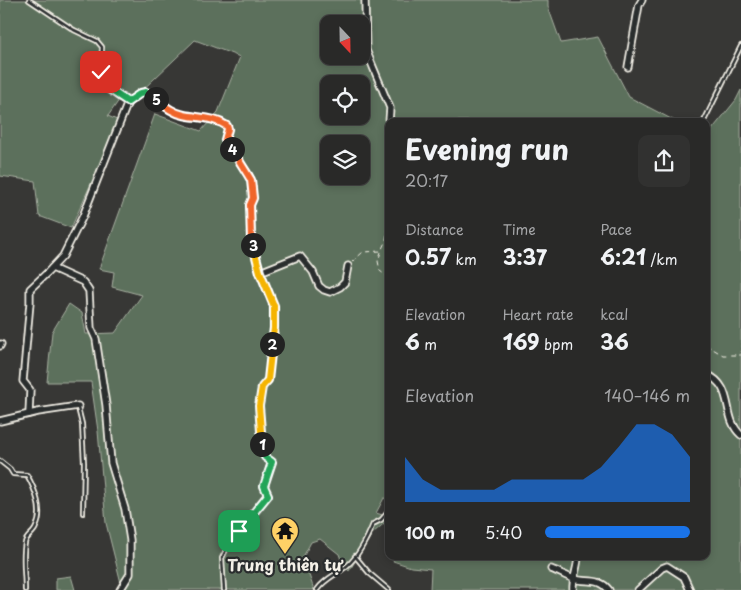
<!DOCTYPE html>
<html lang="en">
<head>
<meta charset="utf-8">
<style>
  :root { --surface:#292928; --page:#313130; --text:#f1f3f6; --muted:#a5a6a8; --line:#454545; --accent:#1a73e8 }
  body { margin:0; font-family:"Playpen Sans",sans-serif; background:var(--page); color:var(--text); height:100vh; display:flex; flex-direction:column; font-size:19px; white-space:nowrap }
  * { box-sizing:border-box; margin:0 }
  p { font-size:16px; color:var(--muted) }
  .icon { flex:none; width:28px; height:28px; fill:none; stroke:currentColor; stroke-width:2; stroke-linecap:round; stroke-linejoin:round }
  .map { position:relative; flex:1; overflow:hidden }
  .side { position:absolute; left:385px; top:118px; width:325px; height:442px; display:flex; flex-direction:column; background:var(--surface); border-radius:10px; box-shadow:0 2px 8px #0003,0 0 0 1px var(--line) }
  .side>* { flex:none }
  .needle { width:32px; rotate:158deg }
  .tools { position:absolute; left:320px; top:15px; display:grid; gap:10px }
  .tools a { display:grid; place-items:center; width:50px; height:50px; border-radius:10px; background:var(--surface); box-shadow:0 2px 8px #0003,0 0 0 1px var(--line); font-size:25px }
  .pin { position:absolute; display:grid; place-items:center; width:42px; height:42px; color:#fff; margin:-21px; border-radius:10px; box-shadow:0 2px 8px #0006 }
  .km { position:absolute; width:25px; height:25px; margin:-12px; border-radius:50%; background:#222; color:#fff; font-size:14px; line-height:25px; text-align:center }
  .round { display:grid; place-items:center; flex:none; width:52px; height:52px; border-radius:10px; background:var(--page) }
  .summary { display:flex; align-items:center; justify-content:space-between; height:85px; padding:0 20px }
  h1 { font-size:28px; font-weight:700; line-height:38px }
  .figures { display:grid; grid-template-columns:repeat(3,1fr); gap:8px; height:85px; padding:5px 20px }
  .figures div { display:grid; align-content:center }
  .figures b { font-size:21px; font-weight:700 }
  .figures small { font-size:14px; font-weight:400 }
  .figures p { font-size:14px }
  .chart { height:140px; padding:10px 20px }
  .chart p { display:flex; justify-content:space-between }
  .chart svg { width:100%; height:90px; margin-top:5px; fill:var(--accent); opacity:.7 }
  ul { padding:0 20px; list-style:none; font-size:16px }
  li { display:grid; grid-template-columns:80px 60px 1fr; align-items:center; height:38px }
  li i { height:12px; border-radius:6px; background:var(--accent) }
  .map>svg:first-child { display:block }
  .green { fill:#5c705b; stroke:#a8b0a2; fill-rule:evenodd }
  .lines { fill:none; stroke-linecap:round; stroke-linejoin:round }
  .service-casing { stroke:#f4f1e8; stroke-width:6 }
  .minor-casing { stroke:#f4f1e8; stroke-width:9 }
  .path { stroke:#f4f1e8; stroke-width:1; stroke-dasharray:5 4; stroke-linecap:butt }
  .service { stroke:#2a2d2e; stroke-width:2.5 }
  .minor { stroke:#2a2d2e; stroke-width:5.5 }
  .split-1-casing { stroke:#fff; stroke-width:10 }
  .split-2-casing { stroke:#fff; stroke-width:10 }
  .split-3-casing { stroke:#fff; stroke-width:10 }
  .split-4-casing { stroke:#fff; stroke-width:10 }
  .split-5-casing { stroke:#fff; stroke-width:10 }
  .split-6-casing { stroke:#fff; stroke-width:10 }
  .split-1 { stroke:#22a559; stroke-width:6 }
  .split-2 { stroke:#f5b400; stroke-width:6 }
  .split-3 { stroke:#f5b400; stroke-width:6 }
  .split-4 { stroke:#f0652b; stroke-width:6 }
  .split-5 { stroke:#f0652b; stroke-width:6 }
  .split-6 { stroke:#22a559; stroke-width:6 }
  .labels { text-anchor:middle; stroke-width:4.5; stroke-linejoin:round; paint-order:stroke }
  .poi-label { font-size:16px; font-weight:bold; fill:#f4f1e8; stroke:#2a2d2e }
</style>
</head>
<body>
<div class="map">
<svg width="741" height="590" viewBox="0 0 741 590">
  <rect width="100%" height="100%" fill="#373735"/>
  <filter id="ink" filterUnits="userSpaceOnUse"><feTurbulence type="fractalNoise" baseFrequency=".02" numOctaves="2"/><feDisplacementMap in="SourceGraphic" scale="10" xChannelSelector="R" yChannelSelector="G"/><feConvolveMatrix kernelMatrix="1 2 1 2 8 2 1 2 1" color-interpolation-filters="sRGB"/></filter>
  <g filter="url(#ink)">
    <!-- green -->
    <g class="green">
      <path d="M0 0H548V7L561 43 598 37 629 97 675 121H389V499L384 498 376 513 389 517V519L373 533 349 571 343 565 339 554 320 539 311 542 303 557 314 590H120L121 583 106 523 98 431 91 382H47L52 332 69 304 82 313 86 334 115 333 142 295 112 287 114 272 99 269 155 114 201 131 218 112 240 57 195 40 134 98 124 93 108 116 119 121 71 228 39 216 35 181 0 176ZM329 24H361V56H329ZM329 84H361V116H329ZM329 144H361V176H329Z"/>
      <path d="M741 90V590H430L431 569 411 567 393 561 396 556H706V137L736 100Z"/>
      <path d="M71 576 75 590H56V578Z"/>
    </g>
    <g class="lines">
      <defs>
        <g id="service">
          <path d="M29 0 74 30 97 41 102 47 101 72 103 85 127 101"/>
          <path d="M704 121 741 46"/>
          <path d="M78 408 82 424 84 463 83 513"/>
          <path d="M0 461 10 469 13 474 27 475C35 489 44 511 36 527 34 534 26 536 25 543 22 559 25 574 25 590"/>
          <path d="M355 556 369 573 389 590"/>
          <path d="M224 590 222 558 227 548 268 495 264 486 271 462 265 457"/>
          <path d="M317 590C325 578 338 574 348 565 360 554 367 539 373 524L381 520 389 511"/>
        </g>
        <g id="minor">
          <path d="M365 0 366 50 390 108 389 121"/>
          <path d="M628 67 639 5 642 0"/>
          <path d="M52 268 83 282 89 291 91 328 96 339 106 405 111 463 125 509 130 540V574L120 590"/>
          <path d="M260 272 300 256 313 272 319 286 324 290 330 292 340 287 345 282 348 266"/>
          <path d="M0 346 1 344"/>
          <path d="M706 374C736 387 721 417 741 435"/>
          <path d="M29 414 30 390 23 381 30 303V289L48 272 63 256 83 216 128 102 141 93 146 92C157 100 167 110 180 114 196 119 212 116 227 126L228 129 225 140 248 174 251 180 253 198 250 205 251 238 260 272 274 306V327L268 380"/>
          <path d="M0 421 38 412 78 406"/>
          <path d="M551 569C559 572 566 576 574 579 587 583 599 577 609 590"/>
          <path d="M573 590C572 578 578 568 578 556"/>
          <path d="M638 590 662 568 667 566 684 577 690 590"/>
        </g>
      </defs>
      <!-- service casing -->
      <use href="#service" class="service-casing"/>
      <!-- minor casing -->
      <use href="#minor" class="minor-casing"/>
      <!-- path -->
      <g class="path">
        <path d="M381 252 378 261 380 271 389 278"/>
        <path d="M352 262 363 252 381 251 386 240 389 219"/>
        <path d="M706 345 723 355H741"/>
        <path d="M263 451C261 434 253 399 264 384"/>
      </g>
      <!-- service -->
      <use href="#service" class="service"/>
      <!-- minor -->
      <use href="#minor" class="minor"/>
    </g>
  </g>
  <g class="lines" filter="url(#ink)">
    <defs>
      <path id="split-1" d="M239 531 268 495 264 486 272 462 265 457 262 444"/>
      <path id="split-2" d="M262 444 259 406 262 387 268 380 272 344"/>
      <path id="split-3" d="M253 245 260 272 274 306V328L272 344"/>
      <path id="split-4" d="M232 149 251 180 253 198 250 205 251 238 253 245"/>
      <path id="split-5" d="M156 99C165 106 173 113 184 115 199 118 214 117 227 126L228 129 225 140 232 149"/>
      <path id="split-6" d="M101 72 103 85 128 102 141 93 146 92 156 99"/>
    </defs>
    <!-- split-1 casing -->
    <use href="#split-1" class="split-1-casing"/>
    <!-- split-2 casing -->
    <use href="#split-2" class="split-2-casing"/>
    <!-- split-3 casing -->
    <use href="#split-3" class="split-3-casing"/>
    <!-- split-4 casing -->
    <use href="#split-4" class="split-4-casing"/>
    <!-- split-5 casing -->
    <use href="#split-5" class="split-5-casing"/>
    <!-- split-6 casing -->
    <use href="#split-6" class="split-6-casing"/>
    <!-- split-1 -->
    <use href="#split-1" class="split-1"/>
    <!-- split-2 -->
    <use href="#split-2" class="split-2"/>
    <!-- split-3 -->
    <use href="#split-3" class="split-3"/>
    <!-- split-4 -->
    <use href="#split-4" class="split-4"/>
    <!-- split-5 -->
    <use href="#split-5" class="split-5"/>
    <!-- split-6 -->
    <use href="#split-6" class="split-6"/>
  </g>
  <!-- icons -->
  <defs>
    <symbol id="temple-pin" viewBox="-11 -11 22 30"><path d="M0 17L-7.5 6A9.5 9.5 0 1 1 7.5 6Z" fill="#ffd166" stroke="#2a2d2e"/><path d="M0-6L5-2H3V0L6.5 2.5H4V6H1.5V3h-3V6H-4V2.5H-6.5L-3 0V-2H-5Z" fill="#111"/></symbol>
  </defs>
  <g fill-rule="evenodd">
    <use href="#temple-pin" x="269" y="515" width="32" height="43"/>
  </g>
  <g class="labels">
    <!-- poi labels -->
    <g class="poi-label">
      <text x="285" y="571">Trung thiên tự</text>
    </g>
  </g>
</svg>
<div class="tools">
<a><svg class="needle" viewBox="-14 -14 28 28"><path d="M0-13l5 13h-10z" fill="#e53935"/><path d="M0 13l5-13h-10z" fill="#a5a6a8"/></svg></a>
<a><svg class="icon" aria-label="locate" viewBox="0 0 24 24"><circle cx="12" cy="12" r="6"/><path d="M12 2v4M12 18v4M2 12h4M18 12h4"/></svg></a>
<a><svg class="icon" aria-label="layers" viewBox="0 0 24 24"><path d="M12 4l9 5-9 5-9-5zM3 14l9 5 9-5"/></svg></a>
</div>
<div class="pin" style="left:239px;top:531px;background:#1e9e55"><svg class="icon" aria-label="arrive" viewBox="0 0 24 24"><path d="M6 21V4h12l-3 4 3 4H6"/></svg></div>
<div class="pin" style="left:101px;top:72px;background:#d93025"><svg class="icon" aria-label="check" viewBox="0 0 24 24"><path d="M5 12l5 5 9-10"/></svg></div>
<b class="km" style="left:262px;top:444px">1</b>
<b class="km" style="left:272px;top:344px">2</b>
<b class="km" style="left:253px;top:245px">3</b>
<b class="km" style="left:232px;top:149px">4</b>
<b class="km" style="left:156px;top:99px">5</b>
<section class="side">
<div class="summary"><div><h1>Evening run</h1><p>20:17</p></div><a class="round"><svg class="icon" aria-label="share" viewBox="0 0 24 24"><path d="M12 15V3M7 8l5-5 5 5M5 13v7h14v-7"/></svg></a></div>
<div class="figures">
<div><p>Distance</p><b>0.57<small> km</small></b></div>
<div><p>Time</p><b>3:37</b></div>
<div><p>Pace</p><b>6:21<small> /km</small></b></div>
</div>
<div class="figures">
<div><p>Elevation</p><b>6<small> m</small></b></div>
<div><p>Heart rate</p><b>169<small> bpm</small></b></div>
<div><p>kcal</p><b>36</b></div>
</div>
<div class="chart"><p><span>Elevation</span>140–146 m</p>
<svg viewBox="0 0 160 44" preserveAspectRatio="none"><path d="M0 44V22L10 33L20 38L30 38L40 38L50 38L60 33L70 33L80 33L90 33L100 33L110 27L120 17L130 6L140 6L150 11L160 22V44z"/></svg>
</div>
<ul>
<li><b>100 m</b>5:40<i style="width:100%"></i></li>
</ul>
</section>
</div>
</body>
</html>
